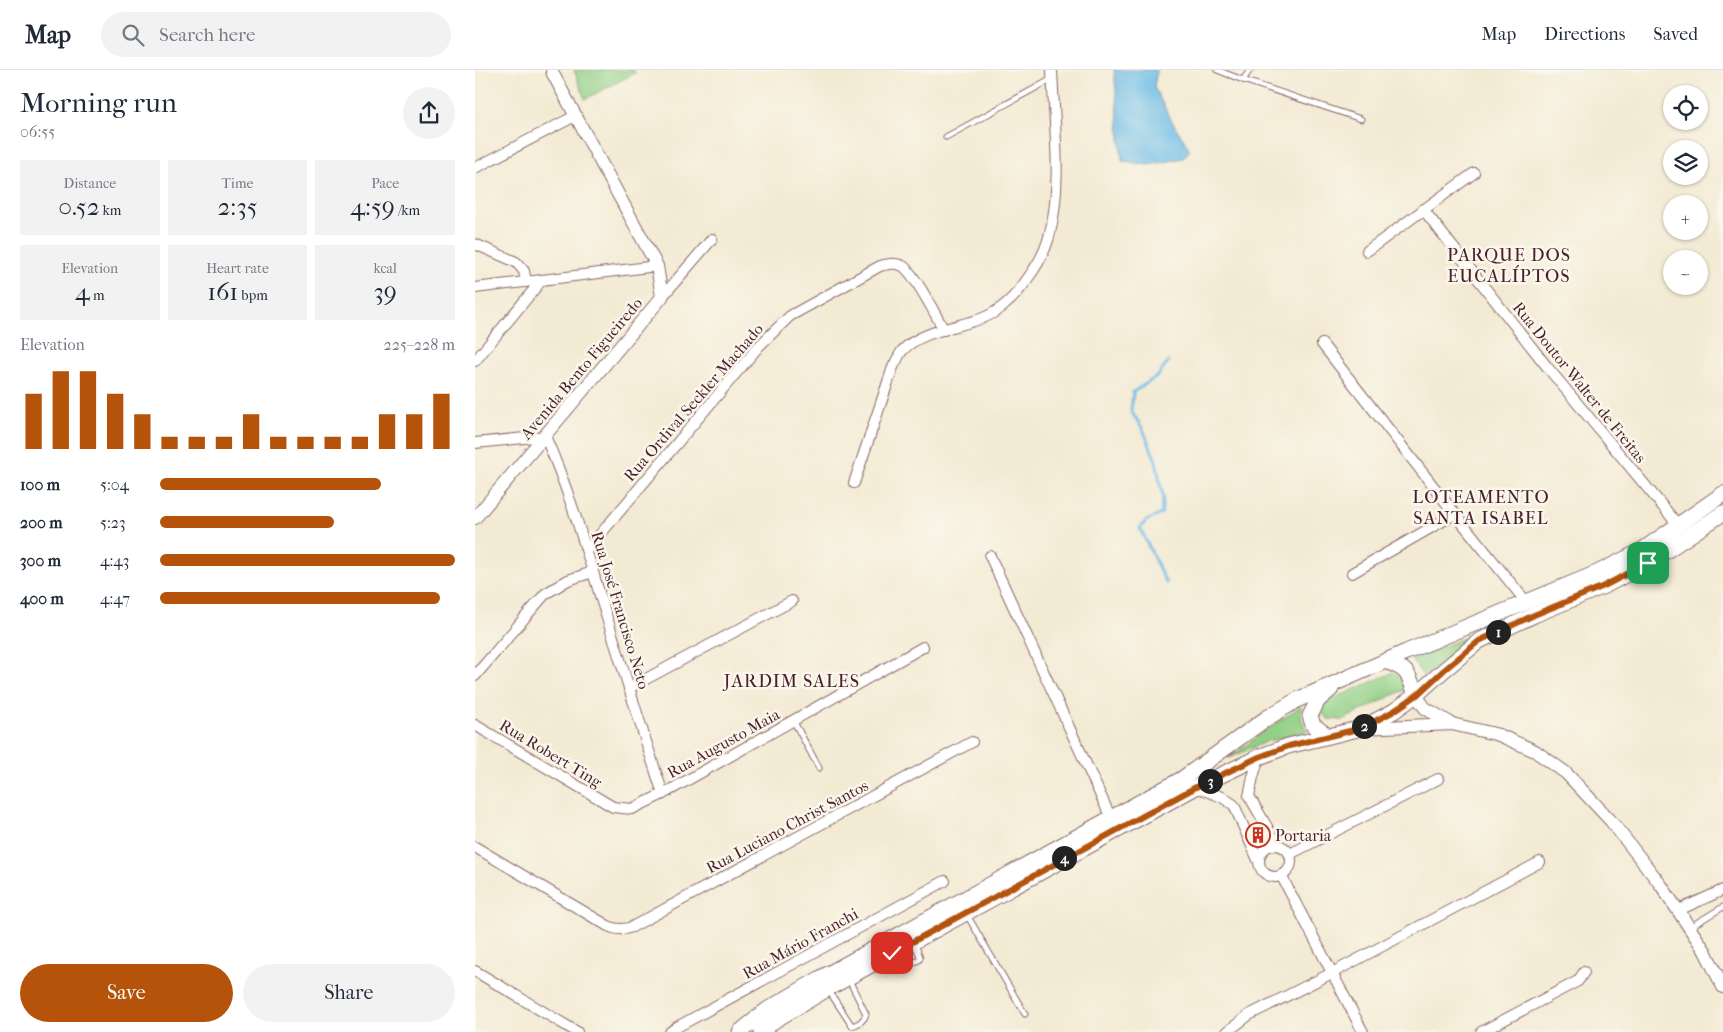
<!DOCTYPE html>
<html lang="en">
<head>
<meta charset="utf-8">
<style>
  :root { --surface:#fff; --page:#f2f2f3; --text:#1f2937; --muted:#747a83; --line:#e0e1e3; --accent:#b45309 }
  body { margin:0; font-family:"IM FELL French Canon",serif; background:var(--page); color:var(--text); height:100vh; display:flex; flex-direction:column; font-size:19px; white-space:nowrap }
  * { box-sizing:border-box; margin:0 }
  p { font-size:16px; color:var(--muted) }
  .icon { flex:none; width:28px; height:28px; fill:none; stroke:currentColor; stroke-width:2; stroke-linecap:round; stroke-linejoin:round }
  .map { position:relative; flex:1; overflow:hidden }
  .drawer { display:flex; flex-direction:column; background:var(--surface); width:475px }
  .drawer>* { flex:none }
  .buttons { position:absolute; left:1188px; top:15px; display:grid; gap:10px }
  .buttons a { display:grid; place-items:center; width:45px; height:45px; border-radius:50%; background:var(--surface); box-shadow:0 1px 4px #0004; font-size:25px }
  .pin { position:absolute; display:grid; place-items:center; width:42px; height:42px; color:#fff; margin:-21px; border-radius:10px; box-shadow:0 2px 8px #0006 }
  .km { position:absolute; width:25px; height:25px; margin:-12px; border-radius:50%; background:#222; color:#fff; font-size:14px; line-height:25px; text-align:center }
  .round { display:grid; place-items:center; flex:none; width:52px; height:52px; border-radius:26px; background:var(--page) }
  .head { display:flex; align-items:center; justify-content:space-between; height:85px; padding:0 20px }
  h1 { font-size:28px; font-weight:600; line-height:38px }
  .stats { display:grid; grid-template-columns:repeat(3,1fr); gap:8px; height:85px; padding:5px 20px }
  .stats div { display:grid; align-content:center; border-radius:0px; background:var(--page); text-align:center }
  .stats b { font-size:25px; font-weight:600 }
  .stats small { font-size:14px; font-weight:400 }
  .stats p { font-size:14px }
  .chart { height:140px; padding:10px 20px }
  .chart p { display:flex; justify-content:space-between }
  .chart svg { width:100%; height:90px; margin-top:5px; stroke:var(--accent); stroke-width:6 }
  .action { display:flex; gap:10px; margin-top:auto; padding:10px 20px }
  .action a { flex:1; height:58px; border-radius:30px; background:var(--accent); color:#fff; font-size:20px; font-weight:600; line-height:58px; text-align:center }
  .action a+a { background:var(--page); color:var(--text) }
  ul { padding:0 20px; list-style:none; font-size:16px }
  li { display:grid; grid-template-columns:80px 60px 1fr; align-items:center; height:38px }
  li i { height:12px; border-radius:6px; background:var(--accent) }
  header { display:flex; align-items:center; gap:30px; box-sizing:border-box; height:70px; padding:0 25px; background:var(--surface); border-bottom:1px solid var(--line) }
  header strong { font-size:24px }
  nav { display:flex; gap:28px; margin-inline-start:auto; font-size:18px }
  .search { width:350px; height:45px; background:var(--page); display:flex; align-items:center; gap:12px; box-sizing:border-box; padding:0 18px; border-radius:28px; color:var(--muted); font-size:19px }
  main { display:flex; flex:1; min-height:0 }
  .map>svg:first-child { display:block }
  .green { fill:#92d086; stroke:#6e7858 }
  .water { fill:#6cbbe7; stroke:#5b6d89 }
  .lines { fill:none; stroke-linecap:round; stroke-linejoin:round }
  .stream { stroke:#6cbbe7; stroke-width:3 }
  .service-casing { stroke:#856666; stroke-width:7 }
  .minor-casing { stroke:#856666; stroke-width:12 }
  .tertiary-casing { stroke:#856666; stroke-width:14 }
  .primary-casing { stroke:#856666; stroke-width:17 }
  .service { stroke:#fff; stroke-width:5 }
  .minor { stroke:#fff; stroke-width:10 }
  .tertiary { stroke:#fff; stroke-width:12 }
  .primary { stroke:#fff; stroke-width:15 }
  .route-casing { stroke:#fff; stroke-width:10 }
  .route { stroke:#b45309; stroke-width:6 }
  .labels { text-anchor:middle; stroke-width:5; stroke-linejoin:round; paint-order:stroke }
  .street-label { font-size:16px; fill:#4a1f2b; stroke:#fbf7ec }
  .poi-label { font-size:16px; fill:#4a1f2b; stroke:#fbf7ec; text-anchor:start }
  .neighbourhood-label { font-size:18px; letter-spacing:1px; fill:#4a1f2b; stroke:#fbf7ec }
</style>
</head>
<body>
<header>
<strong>Map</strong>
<div class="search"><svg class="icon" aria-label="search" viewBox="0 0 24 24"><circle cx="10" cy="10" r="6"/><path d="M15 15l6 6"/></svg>Search here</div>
<nav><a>Map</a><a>Directions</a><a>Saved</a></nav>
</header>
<main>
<section class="drawer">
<div class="head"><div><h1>Morning run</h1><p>06:55</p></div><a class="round"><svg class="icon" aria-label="share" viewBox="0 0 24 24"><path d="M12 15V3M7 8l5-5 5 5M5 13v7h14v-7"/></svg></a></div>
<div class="stats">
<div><p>Distance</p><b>0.52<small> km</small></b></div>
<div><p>Time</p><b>2:35</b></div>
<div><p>Pace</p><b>4:59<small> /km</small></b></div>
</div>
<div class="stats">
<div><p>Elevation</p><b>4<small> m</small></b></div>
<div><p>Heart rate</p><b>161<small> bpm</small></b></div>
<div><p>kcal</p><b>39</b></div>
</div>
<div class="chart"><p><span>Elevation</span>225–228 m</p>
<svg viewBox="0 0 160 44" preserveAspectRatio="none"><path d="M5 44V17M15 44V6M25 44V6M35 44V17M45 44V27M55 44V38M65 44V38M75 44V38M85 44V27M95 44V38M105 44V38M115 44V38M125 44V38M135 44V27M145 44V27M155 44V17"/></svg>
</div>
<ul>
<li><b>100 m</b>5:04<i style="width:75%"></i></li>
<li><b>200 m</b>5:23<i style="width:59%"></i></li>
<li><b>300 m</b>4:43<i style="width:100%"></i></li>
<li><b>400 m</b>4:47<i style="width:95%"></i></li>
</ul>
<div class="action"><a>Save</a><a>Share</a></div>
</section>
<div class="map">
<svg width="1248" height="962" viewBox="0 0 1248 962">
  <rect width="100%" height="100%" fill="#fbf7ec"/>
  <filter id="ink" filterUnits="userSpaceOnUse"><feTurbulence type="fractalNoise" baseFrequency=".02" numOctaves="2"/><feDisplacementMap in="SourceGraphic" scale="10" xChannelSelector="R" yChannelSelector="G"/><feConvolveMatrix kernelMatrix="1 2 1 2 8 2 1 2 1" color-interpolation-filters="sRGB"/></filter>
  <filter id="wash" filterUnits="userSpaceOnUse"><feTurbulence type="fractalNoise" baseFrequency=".0096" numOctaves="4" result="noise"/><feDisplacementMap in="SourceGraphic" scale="20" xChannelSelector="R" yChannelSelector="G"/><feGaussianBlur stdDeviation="1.12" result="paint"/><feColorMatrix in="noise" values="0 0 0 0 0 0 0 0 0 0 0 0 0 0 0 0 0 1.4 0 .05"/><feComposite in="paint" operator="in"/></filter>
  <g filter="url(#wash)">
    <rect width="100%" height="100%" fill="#f3ead3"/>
    <!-- green -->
    <g class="green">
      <path d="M99 0H159L160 3 110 29Z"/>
      <path d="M1000 564 949 607 936 589Z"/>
      <path d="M919 602 928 611 929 620 867 650 853 649 846 643 847 635 855 630Z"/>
      <path d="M826 636V648L832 661 793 671 754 688 788 662Z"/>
    </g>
    <!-- water -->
    <path class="water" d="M639 0H682L679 17 695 48 715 80 708 88 674 95 647 91Z"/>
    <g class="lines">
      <!-- stream -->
      <path class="stream" d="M691 513 665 458 671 451 686 444 688 428 681 391 668 359 656 341 658 322 683 306 693 292"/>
    </g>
  </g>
  <g filter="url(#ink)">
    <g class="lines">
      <defs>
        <g id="service">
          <path d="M742 0 768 10 886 49"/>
          <path d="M768 10 775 0"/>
          <path d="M471 67 577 9"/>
          <path d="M318 650 344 698"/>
          <path d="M492 845 550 944"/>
          <path d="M1215 857 1248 837"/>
          <path d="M419 886 424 896 427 898 444 890 445 887 440 874"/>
          <path d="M354 921 377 956C384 954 389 951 391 944L373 908"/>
        </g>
        <g id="minor">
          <path d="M0 98 100 46"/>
          <path d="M948 139 1073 298 1204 456"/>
          <path d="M0 174 41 192 49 201 51 212"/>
          <path d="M892 181 999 103"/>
          <path d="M0 218 182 196"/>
          <path d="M187 227 237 169"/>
          <path d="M847 274 980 444 1052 533"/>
          <path d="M0 291 66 211"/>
          <path d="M0 373 70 366C94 420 110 476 127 532 147 596 167 660 188 724"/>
          <path d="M379 413 418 297C421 292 424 285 427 281 444 261 485 257 508 248 528 240 542 225 553 208 562 196 570 182 574 167 588 115 579 54 577 0"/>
          <path d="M112 480 284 276 315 246 405 196C413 194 420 192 428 196 440 204 461 246 469 260"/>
          <path d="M515 486 636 748"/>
          <path d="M877 503 980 444"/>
          <path d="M0 606 70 524 93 510 118 502"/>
          <path d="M154 618 317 531"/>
          <path d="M0 655 138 737 157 739 188 724 448 577"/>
          <path d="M784 687 778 707 774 726 802 774"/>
          <path d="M721 717 747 727 759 735 783 790"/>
          <circle cx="800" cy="791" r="16"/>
          <path d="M0 777 133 856C141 860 149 860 157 857L497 672"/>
          <path d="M815 784 963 709"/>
          <path d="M806 805 888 962"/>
          <path d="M1204 840 1248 820"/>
          <path d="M0 901 102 962"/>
          <path d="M195 962 202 957 470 811"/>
          <path d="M752 962 774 945 857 903 1065 792"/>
          <path d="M1006 962 1103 911 1109 902"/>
        </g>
        <g id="tertiary">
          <path d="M0 448 187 227 182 196 78 4 77 0"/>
          <path d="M941 625 950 638 977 654"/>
          <path d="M887 658 977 654 1024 665 1060 681 1091 703 1136 751 1186 815 1230 881 1248 917"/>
        </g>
        <g id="primary">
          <path d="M911 591C934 600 933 603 941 625"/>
          <path d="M853 666 838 655 835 646 843 630 856 619"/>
          <path d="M265 962 292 940 346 908 707 709 792 648 822 630 931 582 1122 503 1166 481 1248 424"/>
          <path d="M286 962 300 950 352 919 721 717 784 687 813 676 887 658 919 641 941 625 969 600 1004 571 1059 545 1129 516 1173 493 1248 443"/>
        </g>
      </defs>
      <!-- service casing -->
      <use href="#service" class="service-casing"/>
      <!-- minor casing -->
      <use href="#minor" class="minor-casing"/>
      <!-- tertiary casing -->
      <use href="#tertiary" class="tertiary-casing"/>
      <!-- primary casing -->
      <use href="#primary" class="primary-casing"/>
      <!-- service -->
      <use href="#service" class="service"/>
      <!-- minor -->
      <use href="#minor" class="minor"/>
      <!-- tertiary -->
      <use href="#tertiary" class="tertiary"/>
      <!-- primary -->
      <use href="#primary" class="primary"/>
    </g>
  </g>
  <g class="lines" filter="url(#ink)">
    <defs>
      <path id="route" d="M417 883 721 717 784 687 814 676 887 658 919 641 942 625 969 600 1004 571 1059 545 1129 516 1173 493"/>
    </defs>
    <!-- route casing -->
    <use href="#route" class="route-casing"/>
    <!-- route -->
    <use href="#route" class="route"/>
  </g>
  <!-- icons -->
  <defs>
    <symbol id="building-ring" viewBox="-11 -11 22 22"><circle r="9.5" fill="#fbf7ec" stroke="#c8321e" stroke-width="1.5"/><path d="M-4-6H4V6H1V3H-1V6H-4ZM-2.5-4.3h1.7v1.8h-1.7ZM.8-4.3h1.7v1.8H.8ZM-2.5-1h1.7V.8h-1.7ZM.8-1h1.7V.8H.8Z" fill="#c8321e"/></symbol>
  </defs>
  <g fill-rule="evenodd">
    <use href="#building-ring" x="769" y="751" width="28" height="28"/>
  </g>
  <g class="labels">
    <!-- street labels -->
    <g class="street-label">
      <text transform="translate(106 298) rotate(-50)" y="6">Avenida Bento Figueiredo</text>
      <text transform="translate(1105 312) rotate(51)" y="6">Rua Doutor Walter de Freitas</text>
      <text transform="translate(218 332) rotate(-49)" y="6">Rua Ordival Seckler Machado</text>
      <text transform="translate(146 540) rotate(73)" y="6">Rua José Francisco Neto</text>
      <text transform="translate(248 673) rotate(-29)" y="6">Rua Augusto Maia</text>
      <text transform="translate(76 683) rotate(31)" y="6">Rua Robert Ting</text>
      <text transform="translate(312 756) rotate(-28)" y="6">Rua Luciano Christ Santos</text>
      <text transform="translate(325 873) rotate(-29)" y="6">Rua Mário Franchi</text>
    </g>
    <!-- poi labels -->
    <g class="poi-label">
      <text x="800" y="771">Portaria</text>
    </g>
    <!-- neighbourhood labels -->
    <g class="neighbourhood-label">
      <text x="1034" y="191">PARQUE DOS<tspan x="1034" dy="21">EUCALÍPTOS</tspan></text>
      <text x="1006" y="433">LOTEAMENTO<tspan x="1006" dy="21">SANTA ISABEL</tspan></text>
      <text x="317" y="617">JARDIM SALES</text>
    </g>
  </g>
</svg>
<div class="buttons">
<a><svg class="icon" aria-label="locate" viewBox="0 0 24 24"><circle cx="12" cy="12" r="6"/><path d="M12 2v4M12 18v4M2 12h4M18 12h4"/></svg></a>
<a><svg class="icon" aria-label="layers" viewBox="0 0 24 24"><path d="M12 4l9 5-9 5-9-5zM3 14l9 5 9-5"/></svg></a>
<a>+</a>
<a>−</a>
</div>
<div class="pin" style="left:1173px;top:493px;background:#1e9e55"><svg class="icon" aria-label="arrive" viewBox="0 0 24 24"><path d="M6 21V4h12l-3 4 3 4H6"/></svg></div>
<div class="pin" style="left:417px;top:883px;background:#d93025"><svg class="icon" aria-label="check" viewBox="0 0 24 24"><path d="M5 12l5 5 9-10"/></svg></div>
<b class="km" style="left:1023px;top:562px">1</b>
<b class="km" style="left:889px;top:656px">2</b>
<b class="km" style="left:735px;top:711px">3</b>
<b class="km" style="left:589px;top:788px">4</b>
</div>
</main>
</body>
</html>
